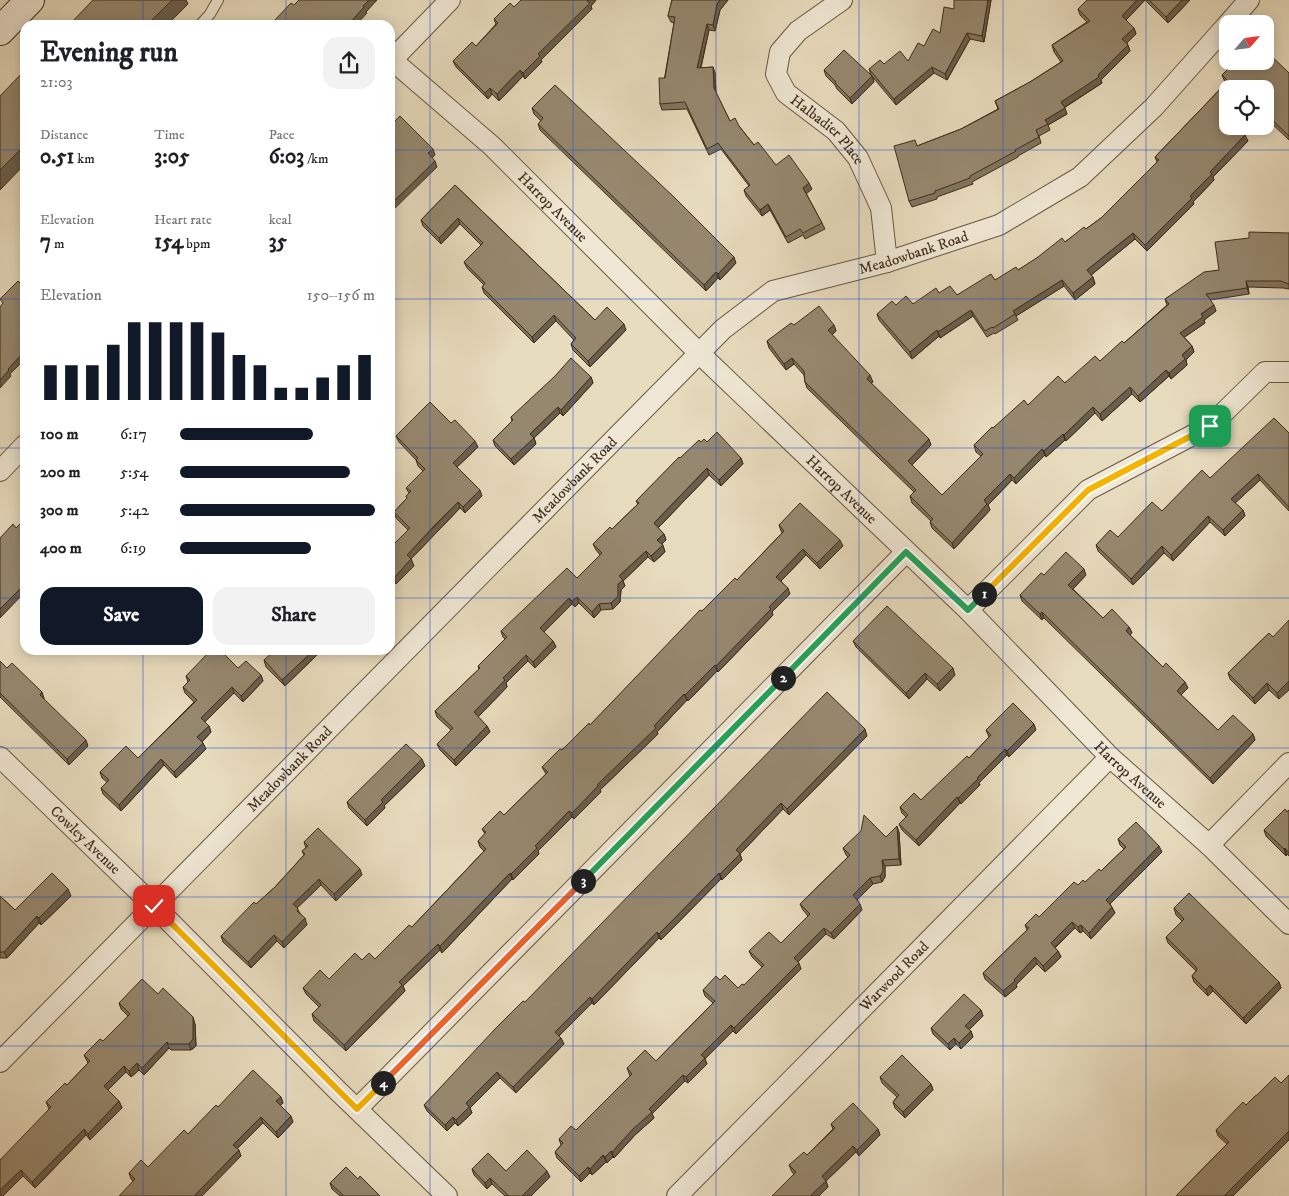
<!DOCTYPE html>
<html lang="en">
<head>
<meta charset="utf-8">
<style>
  :root { --surface:#fff; --page:#f2f2f2; --text:#202124; --muted:#757577; --accent:#111827 }
  body { margin:0; font-family:"IM FELL DW Pica",serif; background:var(--page); color:var(--text); height:100vh; display:flex; flex-direction:column; font-size:19px; white-space:nowrap }
  * { box-sizing:border-box; margin:0 }
  p { font-size:16px; color:var(--muted) }
  .icon { flex:none; width:28px; height:28px; fill:none; stroke:currentColor; stroke-width:2; stroke-linecap:round; stroke-linejoin:round }
  .map { position:relative; flex:1; overflow:hidden }
  .side { position:absolute; left:20px; top:20px; width:375px; height:635px; display:flex; flex-direction:column; background:var(--surface); border-radius:15px; box-shadow:0 2px 12px #0003 }
  .side>* { flex:none }
  .needle { width:32px; rotate:62deg }
  .fabs { position:absolute; left:1219px; top:15px; display:grid; gap:10px }
  .fabs a { display:grid; place-items:center; width:55px; height:55px; border-radius:10px; background:var(--surface); box-shadow:0 2px 12px #0003; font-size:25px }
  .pin { position:absolute; display:grid; place-items:center; width:42px; height:42px; color:#fff; margin:-21px; border-radius:10px; box-shadow:0 2px 8px #0006 }
  .km { position:absolute; width:25px; height:25px; margin:-12px; border-radius:50%; background:#222; color:#fff; font-size:14px; line-height:25px; text-align:center }
  .round { display:grid; place-items:center; flex:none; width:52px; height:52px; border-radius:15px; background:var(--page) }
  .overview { display:flex; align-items:center; justify-content:space-between; height:85px; padding:0 20px }
  h1 { font-size:28px; font-weight:700; line-height:38px }
  .stats { display:grid; grid-template-columns:repeat(3,1fr); gap:8px; height:85px; padding:5px 20px }
  .stats div { display:grid; align-content:center }
  .stats b { font-size:21px; font-weight:700 }
  .stats small { font-size:14px; font-weight:400 }
  .stats p { font-size:14px }
  .chart { height:140px; padding:10px 20px }
  .chart p { display:flex; justify-content:space-between }
  .chart svg { width:100%; height:90px; margin-top:5px; stroke:var(--accent); stroke-width:6 }
  .primary-button { display:flex; gap:10px; margin-top:auto; padding:10px 20px }
  .primary-button a { flex:1; height:58px; border-radius:15px; background:var(--accent); color:#fff; font-size:20px; font-weight:700; line-height:58px; text-align:center }
  .primary-button a+a { background:var(--page); color:var(--text) }
  ul { padding:0 20px; list-style:none; font-size:16px }
  li { display:grid; grid-template-columns:80px 60px 1fr; align-items:center; height:38px }
  li i { height:12px; border-radius:6px; background:var(--accent) }
  .map>svg:first-child { display:block }
  .lines { fill:none; stroke-linecap:round; stroke-linejoin:round }
  .service-casing { stroke:#685842; stroke-width:12 }
  .minor-casing { stroke:#685842; stroke-width:22 }
  .secondary-casing { stroke:#3e2c19; stroke-width:30 }
  .service { stroke:#f0e8d5; stroke-width:10 }
  .minor { stroke:#f0e8d5; stroke-width:20 }
  .secondary { stroke:#f0e8d5; stroke-width:28 }
  .wall { fill:#81755f; stroke:#3e2c19 }
  .shaded-wall { fill:#695f4e; stroke:#3e2c19 }
  .building { fill:#96886f; stroke:#3e2c19 }
  .split-1-casing { stroke:#fff; stroke-width:10 }
  .split-2-casing { stroke:#fff; stroke-width:10 }
  .split-3-casing { stroke:#fff; stroke-width:10 }
  .split-4-casing { stroke:#fff; stroke-width:10 }
  .split-5-casing { stroke:#fff; stroke-width:10 }
  .split-1 { stroke:#f5b400; stroke-width:6 }
  .split-2 { stroke:#22a559; stroke-width:6 }
  .split-3 { stroke:#22a559; stroke-width:6 }
  .split-4 { stroke:#f0652b; stroke-width:6 }
  .split-5 { stroke:#f5b400; stroke-width:6 }
  .grid { fill:none; stroke:#1d4ed8; stroke-width:1; stroke-opacity:0.55 }
  .labels { text-anchor:middle; stroke-width:4; stroke-linejoin:round; paint-order:stroke }
  .street-label { font-size:15px; fill:#3e2c19; stroke:#f0e8d5 }
</style>
</head>
<body>
<div class="map">
<svg width="1289" height="1196" viewBox="0 0 1289 1196">
  <rect width="100%" height="100%" fill="#e8dcbe"/>
  <filter id="stains"><feTurbulence type="fractalNoise" baseFrequency=".004" numOctaves="4"/><feColorMatrix values="0 0 0 0 .2 0 0 0 0 .09 0 0 0 0 .02 0 0 0 .5 -.17"/></filter>
  <radialGradient id="worn" r=".72"><stop offset=".6" stop-color="#630" stop-opacity="0"/><stop offset="1" stop-color="#630" stop-opacity=".3"/></radialGradient>
  <g class="lines">
    <defs>
      <path id="service" d="M200 25 210 14 218 0"/>
      <g id="minor">
        <path id="s1" d="M842 0 798 31 780 52 776 74 786 93 836 131 858 158 881 208 887 262"/>
        <path d="M1228 24 1249 0"/>
        <path id="s2" d="M392 60 492 146 700 354 968 610 1110 757 1209 845 1289 924"/>
        <path d="M390 62 450 0"/>
        <path d="M0 471 25 445"/>
        <path d="M968 610 1088 490 1210 426 1265 372H1289"/>
        <path id="s3" d="M0 757 154 906 338 1091 447 1196"/>
        <path d="M1209 845 1289 763"/>
        <path id="s4" d="M0 1062 723 329 773 291 887 262 999 225 1080 177 1154 107 1228 24"/>
        <path d="M357 1109 906 552"/>
        <path id="s5" d="M677 1196 1110 757"/>
      </g>
      <path id="secondary" d="M0 31 30 0"/>
    </defs>
    <!-- service casing -->
    <use href="#service" class="service-casing"/>
    <!-- minor casing -->
    <use href="#minor" class="minor-casing"/>
    <!-- secondary casing -->
    <use href="#secondary" class="secondary-casing"/>
    <!-- service -->
    <use href="#service" class="service"/>
    <!-- minor -->
    <use href="#minor" class="minor"/>
    <!-- secondary -->
    <use href="#secondary" class="secondary"/>
  </g>
  <!-- wall -->
  <g class="wall">
    <path d="M521 0H596L591 6 592 9 541 60 542 62 525 79 523 76 499 101 492 94 488 99 456 67 453 61 476 46 496 24 494 19 514 7Z"/>
    <path d="M672 0H728L720 10 715 31 709 30 701 68 713 67 715 73 716 93 730 121 739 126 754 145 776 165 812 189 806 193 822 223 825 229 805 239 803 235 788 243 770 210 762 216 746 196 744 190 749 186 721 149 709 155 687 109 662 110 660 104 674 23 671 22 668 16Z"/>
    <path d="M991 0 984 42 970 39 947 80 934 73 896 105 871 75 869 69 884 64 908 61 940 33 954 9Z"/>
    <path d="M1087 0H1190L1168 23 1145 0 1126 20 1134 28 1136 34 1127 43 1130 51 1101 80 1102 83 1064 108 1067 114 1048 125 1050 130 1039 136 1041 143 1018 156V157L972 182 973 184 937 197V199L912 207 909 201 917 146 961 129 998 109 995 101 1030 82 1061 62 1054 52 1052 45 1087 22 1080 15 1078 9Z"/>
    <path d="M824 70 872 76 874 82 852 104 837 89 835 85 826 76Z"/>
    <path d="M1289 73V140L1265 117V89H1228V116L1227 117 1248 141 1213 177 1214 180 1193 202 1194 204 1147 251 1135 239 1091 275 1093 277 1095 284 1075 300 1064 286 1016 316 1018 320 995 334 994 333 987 337 973 316 940 338 939 336 912 359 879 320 877 314 896 305 913 304 939 293 957 295 995 280 1018 270 1086 229 1101 218 1157 162 1155 157 1226 83 1225 82 1222 75Z"/>
    <path d="M532 108 736 263 720 280 718 278 706 291 540 130 538 124 541 121 534 114Z"/>
    <path d="M455 185 595 320 626 330 590 367 573 350 571 344 574 340 556 321 534 343 484 293 482 287 484 285 467 268 464 262 481 245 460 224 441 244 423 226 421 220Z"/>
    <path d="M1289 233V289L1283 288 1248 287 1249 294 1210 300 1216 311 1204 320 1205 323 1184 337 1192 346 1194 352 1186 360 1187 365 1171 379 1169 376 1140 402 1132 394 1102 421 1095 413 1066 441 1065 440 1046 457 1045 455 1016 484 1012 480 988 505 990 510 954 549 932 528 930 522 931 521 912 503 910 496 914 492 807 388 805 382 804 375 794 364 786 370 769 348 767 341 794 325H834L836 331 832 335 873 382 871 383 931 445 912 465 942 495 981 456 976 452 974 445 993 428 1028 405 1100 361 1124 343 1167 305 1165 299Z"/>
    <path d="M591 377 593 383 563 416 560 413 534 438 536 444 514 465 495 446 493 440 512 421 511 417Z"/>
    <path d="M451 423 478 447 457 467 482 496 465 513 460 508 437 532 411 559 414 566 396 584 390 578V548L408 530 396 518 394 512 407 498 406 496 409 493 406 488 423 471 418 466 416 460 399 442 396 436Z"/>
    <path d="M1289 433V511L1260 480 1235 503 1243 510 1245 516 1225 536 1210 522 1173 561 1164 553 1133 585 1098 551 1096 545 1118 537 1162 511 1210 478Z"/>
    <path d="M701 442H707L741 458 743 464 721 486 709 475 658 528 664 534 666 540 662 544 665 552 654 562 648 557 623 581 625 586 621 590 620 602 613 609 601 610 594 618 579 603 575 607 572 604 544 632 553 641 556 647 535 668 528 661 506 683 507 687 478 717 487 726 490 732 456 766 440 750 437 744 451 730 437 717 435 711 479 669 478 666 505 639 503 637 501 631 577 578 600 555 596 550 593 544 612 529 638 504 636 501 680 458Z"/>
    <path d="M779 525 843 546 820 569 806 555 781 581 790 594 772 612 773 615 718 672 717 671 688 701 687 700 657 732 658 734 600 790 601 792 574 819 572 817 538 851 539 854 513 880 512 879 442 953 440 950 403 986 405 991 346 1051 314 1021 312 1014 319 1007 306 994 303 988 329 979 362 960 375 959 412 927 484 851 480 847 478 841 485 834 482 829 504 815 546 774 542 767 590 725 702 611 737 580 782 533 781 531Z"/>
    <path d="M1044 575H1086L1073 589 1103 618 1129 627 1132 633 1130 635 1163 667 1188 688 1181 695 1218 730 1253 734 1255 740 1213 784 1044 618 1042 620 1022 601 1020 595Z"/>
    <path d="M1269 633 1279 699 1269 690 1255 704 1230 679 1228 673Z"/>
    <path d="M853 641 955 675 940 691 927 679 909 699 856 647Z"/>
    <path d="M321 651 285 686 266 667 264 660Z"/>
    <path d="M214 655 238 668 261 675 263 681 243 702 234 693 205 722 209 726 211 732 202 742 206 749 176 778 164 765 121 811 103 794 101 788 107 782 102 778 100 772 138 758 194 702 185 693 183 687 188 682 186 676Z"/>
    <path d="M0 661 7 668 44 698V699L88 746 69 765 0 697Z"/>
    <path d="M986 730H1036L1009 757 1007 755 979 783 980 785 961 804 960 803 919 846 902 830 899 824 906 817 902 813 900 807 921 800 969 758 989 737Z"/>
    <path d="M867 736 789 815 783 809 740 854 742 860 722 880 721 879 661 940 659 938 594 1005 592 1003 559 1036 564 1044 516 1093 500 1078 470 1108 472 1113 458 1126 455 1123 447 1131 427 1111 424 1105 525 1002Z"/>
    <path d="M425 766 384 806 385 808 367 826 349 808 347 802Z"/>
    <path d="M1289 810V856L1287 854 1286 856 1266 836 1264 830Z"/>
    <path d="M899 832 901 865 885 866V877L882 882 873 884 857 900 862 910 834 939 826 934 798 962 801 969 736 1034 733 1031 705 1059 707 1064 688 1083 685 1081 652 1114 654 1118 635 1135 614 1158 613 1157 607 1163 606 1162 592 1175 590 1173 581 1182 557 1158 555 1152 561 1145 559 1139 576 1130 630 1076 627 1068 656 1061 713 1003 705 996 703 990 720 980 738 988 744 985 762 967 752 957 749 951 781 943 808 916 803 910 800 904 848 857 846 855 843 848 886 837Z"/>
    <path d="M1118 839 1162 852 1110 904 1115 913 1091 939 1083 931 1080 933 1075 928 1055 948 1058 951 1061 957 1045 972 1037 964 1016 985 1017 987 1005 997 985 979 983 973 1027 930 1025 925 1039 917 1078 885 1085 882 1101 871 1124 849 1120 845Z"/>
    <path d="M304 842 362 875 336 901 321 885 297 908 307 925 284 948 277 941 251 968 223 942 221 936 275 887 304 855 302 851 306 848Z"/>
    <path d="M0 896 15 910 71 896 41 925 39 923 7 958H0Z"/>
    <path d="M1174 908 1279 982 1281 988 1246 1024 1213 991 1208 996 1194 982 1192 976 1196 971 1168 943 1166 937 1182 921 1176 915Z"/>
    <path d="M158 994 195 1024 196 1046 191 1050H171L169 1048 144 1075 139 1070 131 1077 126 1072 108 1090 119 1101 122 1108 90 1140 86 1135 35 1188 23 1176 3 1196H0L49 1109 46 1102 67 1085 88 1063 84 1055 103 1041 128 1016 121 1009 119 1003Z"/>
    <path d="M981 1010 983 1016 969 1030 971 1031 973 1037 961 1049 956 1044 950 1050 933 1034 931 1028Z"/>
    <path d="M880 1077 931 1084 933 1090 905 1118 895 1108 893 1102 897 1097 882 1083Z"/>
    <path d="M281 1097 283 1103 280 1106 293 1122 278 1138 263 1123 237 1149 241 1156 133 1181 131 1179 129 1173 148 1167 188 1134 218 1107Z"/>
    <path d="M831 1124 878 1129 880 1135 859 1156 856 1152 826 1181 828 1187 794 1174 792 1172 789 1165 807 1155 833 1129Z"/>
    <path d="M1216 1130 1289 1140 1233 1196H1176L1227 1144 1218 1136Z"/>
    <path d="M472 1169 506 1171 550 1177 531 1196H505L492 1184 487 1189 474 1175Z"/>
    <path d="M358 1179 380 1196H340L332 1189 330 1183Z"/>
  </g>
  <!-- shaded-wall -->
  <g class="shaded-wall">
    <path d="M172 0H186L188 4 167 25H147Z"/>
    <path d="M369 0H377L366 12 367 13 356 25H348L363 6Z"/>
    <path d="M588 0H596L591 6 592 9 541 60 542 62 525 79 523 73 538 54Z"/>
    <path d="M720 0H728L720 10 715 31 713 25 717 4Z"/>
    <path d="M988 0H991L984 42 982 36Z"/>
    <path d="M1137 0H1145L1124 22 1122 16Z"/>
    <path d="M1182 0H1190L1168 23 1166 17Z"/>
    <path d="M707 24 709 30 699 74 697 68Z"/>
    <path d="M1134 28 1136 34 1125 45 1122 39Z"/>
    <path d="M967 33 970 39 947 80 945 74Z"/>
    <path d="M1128 45 1130 51 1101 80 1102 83 1063 108 1061 102 1098 75Z"/>
    <path d="M713 67 715 73 716 95 714 88Z"/>
    <path d="M932 67 934 73 896 105 894 99Z"/>
    <path d="M520 70 523 76 499 101 497 94Z"/>
    <path d="M872 76 874 82 852 104 850 98Z"/>
    <path d="M490 88 492 94 488 99 485 93Z"/>
    <path d="M1065 108 1067 114 1048 125 1045 120Z"/>
    <path d="M1228 108V116L1225 119 1223 113Z"/>
    <path d="M1245 135 1248 141 1213 177 1214 180 1193 202 1194 204 1147 251 1145 245 1190 196 1210 172Z"/>
    <path d="M23 147 25 153V164L0 190V170Z"/>
    <path d="M433 149 435 155 430 160 428 153Z"/>
    <path d="M435 161 437 167 390 213V205Z"/>
    <path d="M809 183 812 189 806 194 803 188Z"/>
    <path d="M768 204 770 210 762 216 760 210Z"/>
    <path d="M458 218 460 224 441 244 439 238Z"/>
    <path d="M1133 233 1135 239 1090 276 1087 270Z"/>
    <path d="M734 257 736 263 720 280 718 274Z"/>
    <path d="M716 272 718 278 706 291 704 285Z"/>
    <path d="M1093 277 1095 284 1075 300 1073 293Z"/>
    <path d="M1062 280 1064 286 1016 316 1013 311Z"/>
    <path d="M1246 281 1248 287 1249 294 1247 288Z"/>
    <path d="M1214 305 1216 311 1204 320 1205 323 1182 339 1180 333 1201 314Z"/>
    <path d="M971 310 973 316 940 338 938 332Z"/>
    <path d="M554 315 556 321 534 343 532 337Z"/>
    <path d="M624 324 626 330 590 367 588 361Z"/>
    <path d="M834 325 836 331 830 336 828 330Z"/>
    <path d="M937 330 939 336 912 359 910 352Z"/>
    <path d="M1192 346 1194 352 1186 360 1187 365 1171 379 1169 373 1182 355Z"/>
    <path d="M25 351V359L10 374 11 376 0 388V380L8 369Z"/>
    <path d="M792 358 794 364 786 370 784 364Z"/>
    <path d="M1166 370 1169 376 1140 402 1138 396Z"/>
    <path d="M870 375 873 382 869 385 867 379Z"/>
    <path d="M591 377 593 383 563 416 561 410Z"/>
    <path d="M1130 387 1132 394 1102 421 1100 414Z"/>
    <path d="M558 407 560 413 534 438 536 444 514 465 511 459 530 434Z"/>
    <path d="M1093 407 1095 413 1066 441 1064 435Z"/>
    <path d="M1063 434 1065 440 1046 457 1044 451Z"/>
    <path d="M929 439 931 445 910 467 908 461Z"/>
    <path d="M475 441 478 447 455 469 453 463Z"/>
    <path d="M1042 449 1045 455 1016 484 1014 478Z"/>
    <path d="M741 458 743 464 721 486 719 480Z"/>
    <path d="M707 468 709 475 656 530 654 523Z"/>
    <path d="M1010 474 1012 480 988 505 990 510 954 549 952 543 984 500Z"/>
    <path d="M1258 474 1260 480 1233 505 1231 499Z"/>
    <path d="M480 490 482 496 465 513 463 507Z"/>
    <path d="M458 502 460 508 409 561 407 555Z"/>
    <path d="M1243 510 1245 516 1225 536 1223 530Z"/>
    <path d="M1208 516 1210 522 1173 561 1171 555Z"/>
    <path d="M664 534 666 540 660 546 657 540Z"/>
    <path d="M840 540 843 546 820 569 817 563Z"/>
    <path d="M663 545 665 552 654 562 651 556Z"/>
    <path d="M1162 546 1164 553 1133 585 1131 579Z"/>
    <path d="M803 549 806 555 779 583 776 577Z"/>
    <path d="M646 551 648 557 623 581 625 586 621 590 620 602 613 609 611 603 619 576Z"/>
    <path d="M411 559 414 566 396 584 394 578Z"/>
    <path d="M1084 569 1086 575 1071 591 1068 585Z"/>
    <path d="M25 584V592L0 618V609Z"/>
    <path d="M788 588 790 594 772 612 773 615 718 672 716 666 769 607Z"/>
    <path d="M577 597 579 603 575 607 572 601Z"/>
    <path d="M569 598 572 604 542 634 540 628Z"/>
    <path d="M599 604 601 610 594 618 592 612Z"/>
    <path d="M1042 612 1044 618 1042 620 1040 614Z"/>
    <path d="M1129 627 1132 633 1128 637 1126 631Z"/>
    <path d="M553 641 556 647 535 668 533 662Z"/>
    <path d="M314 650H321V651L285 686 282 680Z"/>
    <path d="M526 655 528 661 506 683 507 687 476 719 474 712 503 678Z"/>
    <path d="M715 665 717 671 688 701 685 695Z"/>
    <path d="M953 668 955 675 940 691 937 684Z"/>
    <path d="M925 673 927 679 909 699 906 693Z"/>
    <path d="M261 675 263 681 243 702 241 696Z"/>
    <path d="M1289 681V690L1279 699 1277 693Z"/>
    <path d="M1185 682 1188 688 1179 697 1177 691Z"/>
    <path d="M1267 683 1269 690 1255 704 1253 698Z"/>
    <path d="M232 687 234 693 203 724 201 718Z"/>
    <path d="M42 692 44 698 42 701 40 695Z"/>
    <path d="M684 694 687 700 657 732 658 734 600 790 601 792 574 819 572 813 597 785 654 726Z"/>
    <path d="M1034 724 1036 730 1009 757 1007 751Z"/>
    <path d="M209 726 211 732 200 744 197 737Z"/>
    <path d="M487 726 490 732 456 766 454 760Z"/>
    <path d="M865 729 867 736 789 815 787 809Z"/>
    <path d="M1253 734 1255 740 1213 784 1210 778Z"/>
    <path d="M86 740 88 746 69 765 67 759Z"/>
    <path d="M203 743 206 749 176 778 174 772Z"/>
    <path d="M1005 749 1007 755 979 783 980 785 961 804 958 798Z"/>
    <path d="M161 759 164 765 121 811 119 805Z"/>
    <path d="M422 759 425 766 384 806 385 808 367 826 365 820 381 800Z"/>
    <path d="M957 797 960 803 919 846 916 840Z"/>
    <path d="M781 803 783 809 740 854 742 860 722 880 720 874 736 850Z"/>
    <path d="M569 811 572 817 538 851 539 854 513 880 511 874 535 846Z"/>
    <path d="M897 826 899 832 901 865 899 859Z"/>
    <path d="M1159 846 1162 852 1108 906 1106 900Z"/>
    <path d="M1285 848 1287 854 1286 856 1284 849Z"/>
    <path d="M882 860 885 866V877L882 882 880 876Z"/>
    <path d="M360 869 362 875 336 901 334 894Z"/>
    <path d="M510 873 512 879 442 953 440 946Z"/>
    <path d="M719 873 721 879 661 940 659 934Z"/>
    <path d="M870 878 873 884 856 901 853 895Z"/>
    <path d="M319 879 321 885 295 910 293 904Z"/>
    <path d="M68 889 71 896 41 925 39 918Z"/>
    <path d="M860 904 862 910 834 939 831 933Z"/>
    <path d="M1112 907 1115 913 1091 939 1089 933Z"/>
    <path d="M37 916 39 923 7 958 4 952Z"/>
    <path d="M305 918 307 925 284 948 282 942Z"/>
    <path d="M1072 922 1075 928 1053 949 1051 943Z"/>
    <path d="M1081 925 1083 931 1080 933 1078 927Z"/>
    <path d="M824 928 826 934 796 964 794 958Z"/>
    <path d="M657 932 659 938 594 1005 592 999Z"/>
    <path d="M274 935 277 941 251 968 248 962Z"/>
    <path d="M438 944 440 950 403 986 405 991 346 1051 344 1045 399 982Z"/>
    <path d="M1058 951 1061 957 1045 972 1043 966Z"/>
    <path d="M1035 957 1037 964 1016 985 1017 987 1005 997 1003 991Z"/>
    <path d="M799 963 801 969 736 1034 734 1028Z"/>
    <path d="M1279 982 1281 988 1246 1024 1243 1018Z"/>
    <path d="M1210 985 1213 991 1208 996 1206 990Z"/>
    <path d="M590 997 592 1003 557 1038 555 1032Z"/>
    <path d="M981 1010 983 1016 967 1032 965 1026Z"/>
    <path d="M193 1017 195 1024 196 1046 191 1050 189 1044Z"/>
    <path d="M731 1025 733 1031 705 1059 707 1064 688 1083 686 1077 701 1055Z"/>
    <path d="M971 1031 973 1037 961 1049 959 1043Z"/>
    <path d="M561 1038 564 1044 516 1093 513 1087Z"/>
    <path d="M954 1038 956 1044 950 1050 948 1044Z"/>
    <path d="M167 1042 169 1048 144 1075 142 1068Z"/>
    <path d="M137 1063 139 1070 131 1077 129 1071Z"/>
    <path d="M124 1066 126 1072 106 1092 104 1086Z"/>
    <path d="M497 1072 500 1078 470 1108 472 1113 458 1126 456 1120 466 1103Z"/>
    <path d="M683 1075 685 1081 652 1114 654 1118 635 1135 614 1158 612 1152 649 1109Z"/>
    <path d="M931 1084 933 1090 905 1118 903 1112Z"/>
    <path d="M281 1097 283 1103 278 1108 276 1101Z"/>
    <path d="M119 1101 122 1108 90 1140 88 1134Z"/>
    <path d="M291 1116 293 1122 278 1138 276 1132Z"/>
    <path d="M261 1117 263 1123 235 1151 233 1145Z"/>
    <path d="M453 1117 455 1123 447 1131 445 1125Z"/>
    <path d="M84 1129 86 1135 35 1188 32 1182Z"/>
    <path d="M878 1129 880 1135 859 1156 857 1150Z"/>
    <path d="M1289 1131V1140L1233 1196H1224Z"/>
    <path d="M853 1146 856 1152 826 1181 828 1187 819 1196H810L822 1176Z"/>
    <path d="M239 1150 241 1156 202 1196H194Z"/>
    <path d="M611 1151 613 1157 607 1163 605 1157Z"/>
    <path d="M603 1155 606 1162 592 1175 590 1169Z"/>
    <path d="M588 1167 590 1173 581 1182 579 1176Z"/>
    <path d="M21 1170 23 1176 3 1196H0V1190Z"/>
    <path d="M547 1171 550 1177 531 1196H522Z"/>
    <path d="M490 1178 492 1184 487 1189 485 1183Z"/>
  </g>
  <!-- building -->
  <g class="building">
    <path d="M93 0H172L147 25H69Z"/>
    <path d="M299 0H369L363 6 364 7 348 25H276L273 22 291 3 294 5Z"/>
    <path d="M521 0H588L587 1 590 3 538 54 540 56 523 73 520 70 497 94 490 88 485 93 453 61 472 42 476 46 498 23 494 19 510 3 514 7Z"/>
    <path d="M672 0H720L717 4 713 25 707 24 697 68 713 67 714 88 730 121 735 118 739 126 754 145 758 142 776 165 789 155 809 183 803 188 822 223 803 233 800 229 786 237 768 204 760 210 744 190 750 185 718 143 707 149 685 102 660 104 659 78H665L675 17 668 16Z"/>
    <path d="M954 0H988L982 36 967 33 945 74 932 67 894 99 869 69 880 60 884 64 900 51 908 61 918 43 924 46 933 29 940 33 944 7 954 9Z"/>
    <path d="M1087 0H1137L1122 16 1134 28 1122 39 1128 45 1098 75 1099 77 1061 102 1065 108 1045 120 1048 124 1036 130 1039 137 1015 150 1016 151 970 176V178L935 191V193L909 201 894 146 915 140 917 146 961 129 999 109 995 101 1030 82 1063 61 1052 45 1090 21 1078 9Z"/>
    <path d="M1149 0H1182L1166 17Z"/>
    <path d="M844 50 872 76 850 98 835 83 836 82 824 70Z"/>
    <path d="M1265 50 1289 73V136L1265 113V89H1228V108L1223 113 1228 118V126H1236L1245 135 1210 172 1212 174 1190 196 1192 198 1145 245 1133 233 1087 270 1093 277 1073 293 1062 280 1013 311 1015 314 993 328 992 327 985 331 971 310 938 332 937 330 910 352 877 314 892 301 896 305 906 296 913 304 936 288 939 293 950 286 957 295 991 274 995 280 1016 267 1018 270 1038 257 1062 238 1065 242 1084 227 1086 229 1101 218 1159 160 1155 157 1228 81 1222 75 1236 61H1265Z"/>
    <path d="M25 70V149L23 147 0 170V96Z"/>
    <path d="M555 85 675 198 734 257 718 274 716 272 704 285 538 124 543 118 532 108Z"/>
    <path d="M400 116 433 149 428 153 435 161 390 205V126Z"/>
    <path d="M455 185 595 320 607 307 624 324 588 361 571 344 576 338 554 315 532 337 482 287 485 283 464 262 483 243 458 218 439 238 421 220Z"/>
    <path d="M1249 232 1289 233V284L1281 281H1246L1247 288 1206 294 1214 305 1201 314 1203 317 1180 333 1192 346 1182 355 1185 359 1169 373 1166 370 1138 396 1130 387 1100 414 1093 407 1064 435 1063 434 1044 451 1042 449 1014 478 1010 474 984 500 987 504 952 543 930 522 933 519 910 496 916 490 805 382 804 371 792 358 784 364 767 341 791 323 794 325 819 306 834 325 828 330 870 375 867 379 929 439 908 461 942 495 983 454 974 445 992 427 993 428 1024 400 1028 405 1058 376 1065 383 1095 356 1100 361 1122 341 1124 343 1169 304 1165 299 1204 272 1219 270 1215 242 1249 238Z"/>
    <path d="M18 281 24 287H25V351L8 369 9 370 0 380V307L3 303 0 299Z"/>
    <path d="M571 358 591 377 561 410 558 407 530 434 534 438 511 459 493 440 513 420 511 417 555 376Z"/>
    <path d="M430 402 451 423 455 420 475 441 453 463 480 490 463 507 458 502 434 526 407 555 411 559 394 578 390 574V548L410 528 394 512 407 498 406 496 411 491 406 488 425 469 416 460 418 458 396 436Z"/>
    <path d="M1274 418 1289 433V507L1258 474 1231 499 1243 510 1223 530 1208 516 1171 555 1162 546 1131 579 1096 545 1110 530 1118 537 1152 502 1162 511 1202 470 1210 478Z"/>
    <path d="M717 432 741 458 719 480 707 468 654 523 664 534 657 540 663 545 651 556 646 551 619 576 623 580 618 584V596L611 603 599 604 592 612 577 597 572 601 569 598 540 628 553 641 533 662 526 655 503 678 505 680 474 712 487 726 454 760 437 744 453 728 435 711 480 668 478 666 507 637 501 631 567 568 577 578 602 553 593 544 610 527 612 529 639 503 636 501 679 457 680 458 699 440 701 442 704 439 707 442Z"/>
    <path d="M800 503 840 540 817 563 803 549 776 577 788 588 769 607 771 609 716 666 715 665 685 695 684 694 654 726 656 728 597 785 598 786 572 813 569 811 535 846 537 848 511 874 510 873 440 946 438 944 399 982 402 985 344 1045 312 1014 321 1005 303 988 320 970 329 979 355 953 362 960 369 953 375 959 409 925 412 927 486 849 478 841 486 832 482 829 500 811 504 815 548 772 542 767 560 749 562 750 589 723 590 725 700 610 702 611 735 578 737 580 784 531 779 525Z"/>
    <path d="M25 519V584L0 609V538L13 524 16 528Z"/>
    <path d="M1066 552 1084 569 1068 585 1103 618 1112 609 1129 627 1126 631 1163 667 1166 663 1185 682 1177 691 1218 730 1233 715 1253 734 1210 778 1042 612 1040 614 1020 595 1041 573 1044 575Z"/>
    <path d="M887 606 953 668 937 684 925 673 906 693 853 641Z"/>
    <path d="M1289 620V681L1277 693 1267 683 1253 698 1228 673 1269 633 1273 637Z"/>
    <path d="M218 650H220L238 668 246 661 261 675 241 696 232 687 201 718 209 726 197 737 203 743 174 772 161 759 119 805 101 788 109 780 100 772 126 746 138 758 197 700 183 687 190 680 186 676 210 651 214 655Z"/>
    <path d="M275 650H314L282 680 264 660Z"/>
    <path d="M0 661 7 668 12 663 42 692 40 695 86 740 67 759 0 693Z"/>
    <path d="M827 692 865 729 787 809 781 803 736 850 740 854 720 874 719 873 659 934 657 932 592 999 590 997 555 1032 561 1038 513 1087 497 1072 466 1103 469 1107 456 1120 453 1117 445 1125 424 1105 495 1029 523 1001 525 1002Z"/>
    <path d="M1013 703 1034 724 1007 751 1005 749 977 778 978 779 958 798 957 797 916 840 899 824 908 815 900 807 914 793 921 800 967 756 969 758 991 735 986 730Z"/>
    <path d="M406 744 422 759 381 800 383 802 365 820 347 802Z"/>
    <path d="M1285 809 1287 812 1289 810V853L1285 848 1284 849 1264 830Z"/>
    <path d="M864 815 886 837 897 826 899 859 882 860 883 871 880 876 870 878 853 895 860 904 831 933 824 928 794 958 799 963 734 1028 731 1025 701 1055 705 1058 686 1077 683 1075 649 1109 652 1112 633 1129 612 1152 611 1151 605 1157 603 1155 590 1169 588 1167 579 1176 555 1152 563 1143 559 1139 571 1126 576 1130 632 1074 627 1068 645 1050 656 1061 715 1001 703 990 716 976 720 980 725 975 738 988 742 984 744 985 764 965 749 951 769 932 781 943 810 914 800 904 850 855 843 848 861 831Z"/>
    <path d="M1136 822 1159 846 1106 900 1112 907 1089 933 1081 925 1078 927 1072 922 1051 943 1058 951 1043 966 1035 957 1014 980 1015 981 1003 991 983 973 1029 928 1025 925 1036 914 1039 917 1074 882 1078 885 1083 880 1085 882 1099 869 1101 871 1126 847 1118 839Z"/>
    <path d="M318 828 360 869 334 894 319 879 293 904 298 909 297 911 305 918 282 942 274 935 248 962 221 936 254 902 256 904 275 887 305 854 302 851 308 846 304 842Z"/>
    <path d="M52 873 68 889 39 918 37 916 4 952H0V896L15 910Z"/>
    <path d="M1189 893 1279 982 1243 1018 1210 985 1206 990 1192 976 1197 970 1196 967 1166 937 1184 919 1174 908Z"/>
    <path d="M142 979 158 994 163 988 193 1017V1039L189 1044H169L167 1042 142 1068 137 1063 129 1071 124 1066 104 1086 119 1101 88 1134 84 1129 32 1182 21 1170 0 1190V1160L51 1107 46 1102 65 1083 67 1085 90 1061 84 1055 100 1039 103 1041 130 1014 119 1003Z"/>
    <path d="M964 994 981 1010 965 1026 971 1031 959 1043 954 1038 948 1044 931 1028Z"/>
    <path d="M902 1055 931 1084 903 1112 893 1102 899 1095 880 1077Z"/>
    <path d="M253 1070 281 1097 276 1101 291 1116 276 1132 261 1117 233 1145 239 1150 194 1196H119L135 1179 129 1173 141 1160 148 1167 184 1130 188 1134 216 1105 218 1107Z"/>
    <path d="M1289 1075V1131L1224 1196H1176L1229 1142 1216 1130 1243 1102 1246 1105 1255 1096 1257 1095 1275 1077 1281 1083Z"/>
    <path d="M853 1103 878 1129 857 1150 853 1146 822 1176 826 1181 810 1196H772L796 1172 789 1165 804 1152 807 1155 835 1128 831 1124Z"/>
    <path d="M527 1150 547 1171 522 1196H509L490 1178 485 1183 472 1169 488 1153 506 1171Z"/>
    <path d="M346 1167 358 1179 360 1176 380 1196H342L343 1195 330 1183Z"/>
  </g>
  <g class="lines">
    <defs>
      <path id="split-1" d="M984 594 1088 490 1210 426"/>
      <path id="split-2" d="M783 678 906 552 968 610 984 594"/>
      <path id="split-3" d="M583 881 783 678"/>
      <path id="split-4" d="M383 1083 583 881"/>
      <path id="split-5" d="M154 906 357 1109 383 1083"/>
    </defs>
    <!-- split-1 casing -->
    <use href="#split-1" class="split-1-casing"/>
    <!-- split-2 casing -->
    <use href="#split-2" class="split-2-casing"/>
    <!-- split-3 casing -->
    <use href="#split-3" class="split-3-casing"/>
    <!-- split-4 casing -->
    <use href="#split-4" class="split-4-casing"/>
    <!-- split-5 casing -->
    <use href="#split-5" class="split-5-casing"/>
    <!-- split-1 -->
    <use href="#split-1" class="split-1"/>
    <!-- split-2 -->
    <use href="#split-2" class="split-2"/>
    <!-- split-3 -->
    <use href="#split-3" class="split-3"/>
    <!-- split-4 -->
    <use href="#split-4" class="split-4"/>
    <!-- split-5 -->
    <use href="#split-5" class="split-5"/>
  </g>
  <!-- grid -->
  <path class="grid" d="M143 0V25M286 0V25M430 0V1196M573 0V1196M716 0V1196M859 0V1196M1003 0V1196M1146 0V1196M0 150H25M390 150H1289M0 299H25M390 299H1289M0 448H25M390 448H1289M0 598H25M390 598H1289M143 650V1196M286 650V1196M0 748H1289M0 897H1289M0 1046H1289"/>
  <g class="labels">
    <!-- street labels -->
    <g class="street-label">
      <text dy="5" stroke="none"><textPath href="#s1" startOffset="181">Halbadier Place</textPath></text>
      <text dy="5" stroke="none"><textPath href="#s2" startOffset="218">Harrop Avenue</textPath></text>
      <text dy="5" stroke="none"><textPath href="#s4" startOffset="1238">Meadowbank Road</textPath></text>
      <text dy="5" stroke="none"><textPath href="#s4" startOffset="818">Meadowbank Road</textPath></text>
      <text dy="5" stroke="none"><textPath href="#s2" startOffset="622">Harrop Avenue</textPath></text>
      <text dy="5" stroke="none"><textPath href="#s4" startOffset="412">Meadowbank Road</textPath></text>
      <text dy="5" stroke="none"><textPath href="#s2" startOffset="1028">Harrop Avenue</textPath></text>
      <text dy="5" stroke="none"><textPath href="#s3" startOffset="119">Cowley Avenue</textPath></text>
      <text dy="5" stroke="none"><textPath href="#s5" startOffset="309">Warwood Road</textPath></text>
    </g>
  </g>
  <rect width="100%" height="100%" filter="url(#stains)"/>
  <rect width="100%" height="100%" fill="url(#worn)"/>
</svg>
<div class="fabs">
<a><svg class="needle" viewBox="-14 -14 28 28"><path d="M0-13l5 13h-10z" fill="#e53935"/><path d="M0 13l5-13h-10z" fill="#757577"/></svg></a>
<a><svg class="icon" aria-label="locate" viewBox="0 0 24 24"><circle cx="12" cy="12" r="6"/><path d="M12 2v4M12 18v4M2 12h4M18 12h4"/></svg></a>
</div>
<div class="pin" style="left:1210px;top:426px;background:#1e9e55"><svg class="icon" aria-label="arrive" viewBox="0 0 24 24"><path d="M6 21V4h12l-3 4 3 4H6"/></svg></div>
<div class="pin" style="left:154px;top:906px;background:#d93025"><svg class="icon" aria-label="check" viewBox="0 0 24 24"><path d="M5 12l5 5 9-10"/></svg></div>
<b class="km" style="left:984px;top:594px">1</b>
<b class="km" style="left:783px;top:678px">2</b>
<b class="km" style="left:583px;top:881px">3</b>
<b class="km" style="left:383px;top:1083px">4</b>
<section class="side">
<div class="overview"><div><h1>Evening run</h1><p>21:03</p></div><a class="round"><svg class="icon" aria-label="share" viewBox="0 0 24 24"><path d="M12 15V3M7 8l5-5 5 5M5 13v7h14v-7"/></svg></a></div>
<div class="stats">
<div><p>Distance</p><b>0.51<small> km</small></b></div>
<div><p>Time</p><b>3:05</b></div>
<div><p>Pace</p><b>6:03<small> /km</small></b></div>
</div>
<div class="stats">
<div><p>Elevation</p><b>7<small> m</small></b></div>
<div><p>Heart rate</p><b>154<small> bpm</small></b></div>
<div><p>kcal</p><b>35</b></div>
</div>
<div class="chart"><p><span>Elevation</span>150–156 m</p>
<svg viewBox="0 0 160 44" preserveAspectRatio="none"><path d="M5 44V27M15 44V27M25 44V27M35 44V17M45 44V6M55 44V6M65 44V6M75 44V6M85 44V11M95 44V22M105 44V27M115 44V38M125 44V38M135 44V33M145 44V27M155 44V22"/></svg>
</div>
<ul>
<li><b>100 m</b>6:17<i style="width:68%"></i></li>
<li><b>200 m</b>5:54<i style="width:87%"></i></li>
<li><b>300 m</b>5:42<i style="width:100%"></i></li>
<li><b>400 m</b>6:19<i style="width:67%"></i></li>
</ul>
<div class="primary-button"><a>Save</a><a>Share</a></div>
</section>
</div>
</body>
</html>
